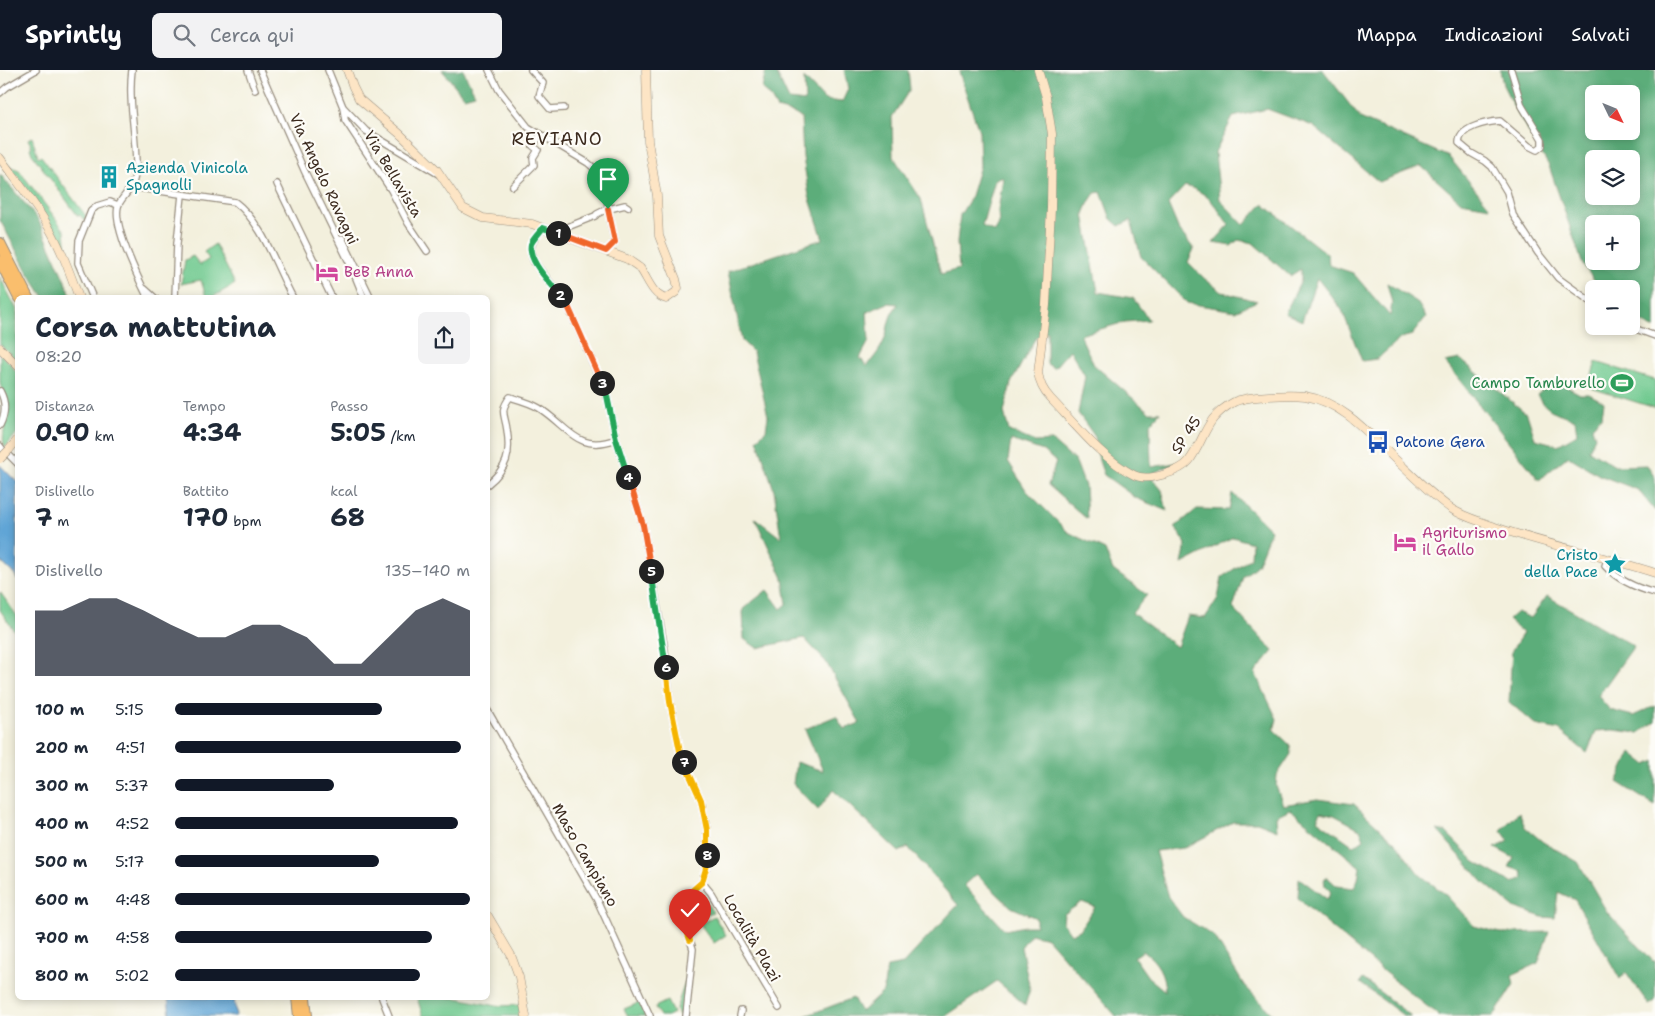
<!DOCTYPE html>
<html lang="it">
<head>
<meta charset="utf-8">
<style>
  :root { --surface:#fff; --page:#f2f2f3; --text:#1f2937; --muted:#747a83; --accent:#111827 }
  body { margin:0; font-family:"Shantell Sans",sans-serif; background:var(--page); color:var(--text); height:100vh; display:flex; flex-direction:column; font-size:19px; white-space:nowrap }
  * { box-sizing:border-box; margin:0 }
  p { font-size:16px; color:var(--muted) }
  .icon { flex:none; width:28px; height:28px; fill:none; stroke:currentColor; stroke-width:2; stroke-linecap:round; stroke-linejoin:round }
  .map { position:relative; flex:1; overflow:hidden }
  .side { position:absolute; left:15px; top:225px; width:475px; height:705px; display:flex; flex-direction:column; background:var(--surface); border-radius:8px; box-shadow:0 2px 8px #0003 }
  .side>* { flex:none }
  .needle { width:32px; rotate:133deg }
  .controls { position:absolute; left:1585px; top:15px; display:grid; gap:10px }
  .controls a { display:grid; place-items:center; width:55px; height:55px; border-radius:8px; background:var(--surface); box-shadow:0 2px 8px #0003; font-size:25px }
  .pin { position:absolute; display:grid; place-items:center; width:42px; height:42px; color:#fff; margin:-51px -21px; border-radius:50% 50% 50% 0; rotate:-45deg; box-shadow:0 0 5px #0007 }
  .pin .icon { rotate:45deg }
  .km { position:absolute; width:25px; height:25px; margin:-12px; border-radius:50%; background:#222; color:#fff; font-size:14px; line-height:25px; text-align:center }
  .round { display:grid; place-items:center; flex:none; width:52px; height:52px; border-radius:8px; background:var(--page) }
  .head { display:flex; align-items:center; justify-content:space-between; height:85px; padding:0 20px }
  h1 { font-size:28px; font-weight:700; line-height:38px }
  .metrics { display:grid; grid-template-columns:repeat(3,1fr); gap:8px; height:85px; padding:5px 20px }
  .metrics div { display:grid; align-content:center }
  .metrics b { font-size:25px; font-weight:700 }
  .metrics small { font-size:14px; font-weight:400 }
  .metrics p { font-size:14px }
  .chart { height:140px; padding:10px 20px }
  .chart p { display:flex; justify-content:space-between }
  .chart svg { width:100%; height:90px; margin-top:5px; fill:var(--accent); opacity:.7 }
  ul { padding:0 20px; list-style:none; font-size:16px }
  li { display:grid; grid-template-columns:80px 60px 1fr; align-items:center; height:38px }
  li i { height:12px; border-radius:6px; background:var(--accent) }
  header { display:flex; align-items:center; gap:30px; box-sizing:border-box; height:70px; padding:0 25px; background:var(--accent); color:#fff }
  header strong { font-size:24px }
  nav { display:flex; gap:28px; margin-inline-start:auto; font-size:18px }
  .search { width:350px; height:45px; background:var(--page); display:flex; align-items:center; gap:12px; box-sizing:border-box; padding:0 18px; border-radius:8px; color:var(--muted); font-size:19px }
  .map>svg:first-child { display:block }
  .green { fill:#70c98f; stroke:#567a56 }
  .forest { fill:#5cad7a; stroke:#4c6c4c; fill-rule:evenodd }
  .water { fill:#60a5d6; stroke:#4e687a }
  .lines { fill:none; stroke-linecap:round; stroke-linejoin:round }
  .street-casing { stroke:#978d7e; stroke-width:8 }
  .secondary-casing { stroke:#978d7e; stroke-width:9 }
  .highway-casing { stroke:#978d7e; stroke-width:12 }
  .street { stroke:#fff; stroke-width:5.5 }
  .secondary { stroke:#fde5c5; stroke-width:8 }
  .highway { stroke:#fabe6d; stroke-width:10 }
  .secondary-bridge-casing { stroke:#978d7e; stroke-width:9; stroke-linecap:butt }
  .secondary-bridge { stroke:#fde5c5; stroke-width:8 }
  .split-1-casing { stroke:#fff; stroke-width:10 }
  .split-2-casing { stroke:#fff; stroke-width:10 }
  .split-3-casing { stroke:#fff; stroke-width:10 }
  .split-4-casing { stroke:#fff; stroke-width:10 }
  .split-5-casing { stroke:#fff; stroke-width:10 }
  .split-6-casing { stroke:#fff; stroke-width:10 }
  .split-7-casing { stroke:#fff; stroke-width:10 }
  .split-8-casing { stroke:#fff; stroke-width:10 }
  .split-9-casing { stroke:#fff; stroke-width:10 }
  .split-1 { stroke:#f0652b; stroke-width:6 }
  .split-2 { stroke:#22a559; stroke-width:6 }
  .split-3 { stroke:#f0652b; stroke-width:6 }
  .split-4 { stroke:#22a559; stroke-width:6 }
  .split-5 { stroke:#f0652b; stroke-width:6 }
  .split-6 { stroke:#22a559; stroke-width:6 }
  .split-7 { stroke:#f5b400; stroke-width:6 }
  .split-8 { stroke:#f5b400; stroke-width:6 }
  .split-9 { stroke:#f5b400; stroke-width:6 }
  .labels { text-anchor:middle; stroke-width:4.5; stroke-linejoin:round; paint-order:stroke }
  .culture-label { font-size:15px; fill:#0d838f; stroke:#fdfcf7; text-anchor:start }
  .street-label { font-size:15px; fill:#3b2a1e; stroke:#fdfcf7 }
  .hotel-label { font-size:15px; fill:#b23c85; stroke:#fdfcf7; text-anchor:start }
  .leisure-label { font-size:15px; fill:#27864d; stroke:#fdfcf7; text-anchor:end }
  .transit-label { font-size:15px; fill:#164399; stroke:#fdfcf7; text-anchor:start }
  .quarter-label { font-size:18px; letter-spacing:1px; fill:#3b2a1e; stroke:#fdfcf7 }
</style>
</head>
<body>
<header>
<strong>Sprintly</strong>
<div class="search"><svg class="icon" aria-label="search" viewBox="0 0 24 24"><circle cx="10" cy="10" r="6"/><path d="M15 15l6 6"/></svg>Cerca qui</div>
<nav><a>Mappa</a><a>Indicazioni</a><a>Salvati</a></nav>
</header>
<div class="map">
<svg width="1655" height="946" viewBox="0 0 1655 946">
  <rect width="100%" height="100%" fill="#fdfcf7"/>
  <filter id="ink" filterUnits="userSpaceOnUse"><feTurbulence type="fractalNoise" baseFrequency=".02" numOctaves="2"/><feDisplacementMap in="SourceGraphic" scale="10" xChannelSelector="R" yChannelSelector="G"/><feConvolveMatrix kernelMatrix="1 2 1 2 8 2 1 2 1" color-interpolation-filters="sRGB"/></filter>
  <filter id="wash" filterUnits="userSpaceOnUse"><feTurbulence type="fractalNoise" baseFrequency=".0096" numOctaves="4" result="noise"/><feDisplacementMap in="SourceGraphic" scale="20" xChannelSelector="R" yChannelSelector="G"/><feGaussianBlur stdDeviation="1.12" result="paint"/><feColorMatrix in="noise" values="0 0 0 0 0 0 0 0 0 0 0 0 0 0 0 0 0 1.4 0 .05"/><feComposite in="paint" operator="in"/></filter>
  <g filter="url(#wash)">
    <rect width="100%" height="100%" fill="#f3f0dd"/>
    <!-- green -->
    <g class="green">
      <path d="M32 67 38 87 41 86 86 146 84 150 80 145 78 146 32 84 30 78 32 77 28 69Z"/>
      <path d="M9 96 19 100 65 161 67 183H66C51 151 31 124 9 96Z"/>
      <path d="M215 174 235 214 213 227H206L201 210 181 214 185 190 193 186 200 195 209 189 204 182Z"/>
      <path d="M0 207 17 240V291L0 274Z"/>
      <path d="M0 284 11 294 17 304V363L5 378C0 364 7 354 8 339 9 329 1 322 0 312 0 303 0 293 0 284Z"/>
      <path d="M1596 292 1655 310V338L1588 317Z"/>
      <path d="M0 522 17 546V565L0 540Z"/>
      <path d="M705 831 713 842 698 850 689 839Z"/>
      <path d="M714 846 726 865 714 873 700 854Z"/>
      <path d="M688 904 684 946H680L676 939Z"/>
      <path d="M417 928H457L497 936 520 935 522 946H423Z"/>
      <path d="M667 931 673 943 667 946H660L655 937Z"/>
      <path d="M641 932 647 946H628L624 939Z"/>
    </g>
    <!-- forest -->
    <g class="forest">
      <path d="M442 0H463L475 24 464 27Z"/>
      <path d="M766 0H775L789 30 805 32 804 8 825 30 842 32 848 19 844 0H908L910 19 892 47 893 86 921 129 941 204 959 199 957 172 960 145 970 129 980 96 979 61 959 2 965 0H1323L1360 48 1449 87 1490 137 1461 132 1421 96 1379 112 1313 56 1267 39 1233 47 1215 82 1220 130 1244 155 1263 134 1328 185 1329 195 1353 203 1390 246 1392 233 1387 213 1417 232 1426 247 1412 265 1401 268 1377 289 1362 291 1342 240 1317 208 1302 251 1285 243 1301 211V199L1290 206 1253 173 1238 170 1231 176 1213 173 1229 155C1215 136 1209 122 1185 116L1168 134 1179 160 1194 179 1188 192 1205 209 1222 222 1257 231 1235 241 1187 233 1141 187 1131 150 1119 156 1111 149 1101 122 1095 123 1089 132 1084 144 1098 222 1133 228 1149 250 1125 252 1080 265 1094 295 1149 342H1160L1150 354 1151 397 1176 393 1149 405 1162 420 1167 441 1136 428 1104 405 1099 391 1095 367 1078 343 1085 306 1070 280 1054 298 1047 294V261L1035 269 1011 313 1004 342 1009 361 1035 372 1052 371 1076 392 1085 416 1087 449 1048 415 1056 392 1043 381 1011 370 1008 391 1026 420 1068 462 1105 480 1113 500 1147 525 1132 543 1177 577 1188 546 1205 548 1218 528 1222 507 1251 488 1252 473 1233 467 1182 494 1186 474 1175 457 1197 439 1229 440 1232 423 1271 460 1257 495 1243 507 1233 538 1273 581 1255 603 1277 649 1274 660 1290 675 1291 684 1277 705 1276 716 1283 735 1317 729 1354 734 1397 774 1419 804 1445 824 1474 856 1500 863 1549 862 1538 893 1512 905 1514 914 1496 943 1493 946H1437L1438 945 1383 901 1305 835 1298 828 1299 808 1327 829 1331 822 1325 816 1324 809 1327 807 1337 816 1354 818 1358 809 1360 797 1290 739 1276 746 1277 760 1257 752H1233L1184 778 1155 781 1168 827 1183 847 1214 866 1244 915 1274 946H1116L1047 868 1031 864 1021 877 1030 919 1025 935 997 911 946 946H805L853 928 861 942 883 922 887 897 903 894 958 835 908 777 899 782 833 720 818 740 793 714 796 692 823 701 805 659 836 646 844 659 860 653 826 592 804 568 757 578 744 569 743 539 767 520 781 539 787 534 783 508 755 448 781 468 774 420 757 369 766 360 768 346 753 282 742 271 728 201 823 169 809 126 803 87 801 48 795 44 777 39 769 25 762 19ZM999 107 1003 108 998 141 999 154 995 162 982 156 995 110ZM888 233 898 234C888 248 890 249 886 264 883 277 875 286 867 296L860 288 869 271 867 242ZM1321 742 1334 745 1360 759 1364 769 1354 776 1317 750ZM976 804 1011 837 1036 848V856H1025L1005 860 964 815ZM1082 832 1095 837 1080 860 1071 864 1063 853 1064 844ZM1143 881C1158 892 1164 903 1165 921L1148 907 1134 887Z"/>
      <path d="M1500 0H1655V259L1631 247V219H1601L1583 195 1549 96 1516 41 1503 15ZM1594 24H1631V61H1594ZM1594 89H1631V126H1594ZM1594 154H1631V191H1594Z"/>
      <path d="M0 104 38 149 72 227H44L27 201 0 150Z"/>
      <path d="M1460 289 1527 344 1535 369 1558 375 1577 364 1575 350C1556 341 1549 344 1537 325L1549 315 1558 312 1580 324H1589L1604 332 1602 346 1592 357 1595 367 1589 380 1615 396 1647 395 1655 408V441L1638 420 1599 405 1568 386 1539 410 1445 292Z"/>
      <path d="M1547 526 1634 576 1598 626 1610 640 1633 646 1655 636V652L1639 663 1613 660 1596 661 1587 683 1559 660 1536 655 1509 632 1512 580 1523 563 1508 550 1517 542 1531 548Z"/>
      <path d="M1631 682 1647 695 1655 691V736L1617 712Z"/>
      <path d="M1519 742 1525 757 1543 772 1578 792 1607 842 1653 891H1655V931L1649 935 1626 902 1620 909 1575 830 1558 822 1555 848 1542 847 1513 837 1483 812 1437 760 1446 762 1475 792 1512 813 1523 808 1522 801 1509 797 1514 788 1495 778 1509 771 1501 760Z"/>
      <path d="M1363 909 1411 946H1404L1360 913Z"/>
    </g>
    <!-- water -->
    <g class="water">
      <path d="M0 395 17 412V510L15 505 0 491Z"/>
      <path d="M168 928H234L236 946H170Z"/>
    </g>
  </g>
  <g filter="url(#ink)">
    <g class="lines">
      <defs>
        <g id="street">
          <path d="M132 0C128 31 136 64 136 96 136 107 133 116 126 124 123 128 119 132 118 137 113 156 139 210 148 228"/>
          <path d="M248 0 255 20"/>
          <path d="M260 0 304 100 351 196 364 228"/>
          <path d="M328 0 343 37 345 50 391 120 408 153 427 181"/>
          <path d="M489 0 499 20 528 57 588 93C607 107 606 127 610 148 611 156 613 164 615 172L606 181"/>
          <path d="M531 0 543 13 539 26 550 39 564 38"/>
          <path d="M1511 0 1522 36 1542 69V76L1537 80 1529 76 1500 51C1487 52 1459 57 1459 73L1471 83 1485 91 1492 97 1507 122 1513 145 1538 183 1558 208 1594 234"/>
          <path d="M0 23 7 17 36 0"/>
          <path d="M344 38 366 61 440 105"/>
          <path d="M277 114 332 228"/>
          <path d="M513 116 534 95 533 88 538 80 533 76 540 66"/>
          <path d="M132 117 235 132C263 153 276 197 293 228"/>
          <path d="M597 144 605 140 625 135 628 137"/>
          <path d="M543 158C533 170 527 176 534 192L567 234 607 326 616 369 643 455 665 581 670 632 681 686 701 730 707 760V795L702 812 686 826 680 839 693 879 686 946"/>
          <path d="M555 162 595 146"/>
          <path d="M342 168 371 228"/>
          <path d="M145 219 155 228"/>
          <path d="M93 228 78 193 79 171 91 141 97 136 110 132 118 135"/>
          <path d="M175 228 177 173 182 125"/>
          <path d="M1628 256 1655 266"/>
          <path d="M0 321C6 332 6 343 0 355"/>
          <path d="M0 376 3 380"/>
          <path d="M10 386 18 394"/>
          <path d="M488 414C507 398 511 385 507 360 505 344 499 342 510 327 520 330 531 333 539 338 568 356 577 384 616 369"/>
          <path d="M1607 489 1605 496C1618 510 1636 518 1655 523"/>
          <path d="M488 641 597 830 650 946"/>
          <path d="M702 812 711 823 779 938"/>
          <path d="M382 928 389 946"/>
          <path d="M740 946 741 941"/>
        </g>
        <g id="secondary">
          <path d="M347 0 353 17 359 29 400 64 437 100 463 138 483 148 532 154 627 189C631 192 636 195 640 198 648 209 652 225 666 229L676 222 678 218 676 209 659 166 657 126 648 71 646 0"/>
          <path d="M1038 0 1046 27 1052 64 1051 138 1046 235 1038 303C1040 314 1043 320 1050 328 1076 355 1101 388 1134 405 1147 412 1180 402 1189 391 1206 368 1204 348 1234 332 1246 326 1291 324 1305 326 1343 332 1370 365 1396 390 1413 406 1431 424 1450 438 1463 447 1480 451 1495 457 1548 475 1602 486 1655 503"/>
          <path d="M0 88C16 110 34 132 48 156 61 178 70 203 79 228"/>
          <path d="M0 278 18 296"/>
          <path d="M9 380 18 369"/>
          <path d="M488 846 511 885 519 907 526 946"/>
        </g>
        <g id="highway">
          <path d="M0 173 28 228"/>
          <path d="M0 191 19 228"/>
          <path d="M297 928 299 946"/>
          <path d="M305 928 307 946"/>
        </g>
      </defs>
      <!-- street casing -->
      <use href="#street" class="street-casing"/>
      <!-- secondary casing -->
      <use href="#secondary" class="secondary-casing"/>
      <!-- highway casing -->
      <use href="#highway" class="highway-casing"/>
      <!-- street -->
      <use href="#street" class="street"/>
      <!-- secondary -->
      <use href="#secondary" class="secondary"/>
      <!-- highway -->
      <use href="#highway" class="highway"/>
      <defs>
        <path id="secondary-bridge" d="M0 389 9 380"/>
      </defs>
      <!-- secondary-bridge casing -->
      <use href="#secondary-bridge" class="secondary-bridge-casing"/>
      <!-- secondary-bridge -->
      <use href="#secondary-bridge" class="secondary-bridge"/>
    </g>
  </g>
  <g class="lines" filter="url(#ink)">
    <defs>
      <path id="split-1" d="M558 163 606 181 615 172 608 139"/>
      <path id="split-2" d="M558 163 543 158C539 163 533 169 531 174 527 191 551 213 560 225"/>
      <path id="split-3" d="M560 225 567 234 602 313"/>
      <path id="split-4" d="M602 313 607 326 616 369 628 407"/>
      <path id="split-5" d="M628 407 643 455 651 501"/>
      <path id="split-6" d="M651 501 666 597"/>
      <path id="split-7" d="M666 597 670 632 681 686 684 692"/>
      <path id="split-8" d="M684 692 701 730 707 760V785"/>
      <path id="split-9" d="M690 870 680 839 686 826 702 812 707 795V785"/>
    </defs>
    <!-- split-1 casing -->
    <use href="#split-1" class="split-1-casing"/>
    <!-- split-2 casing -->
    <use href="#split-2" class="split-2-casing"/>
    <!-- split-3 casing -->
    <use href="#split-3" class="split-3-casing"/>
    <!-- split-4 casing -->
    <use href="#split-4" class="split-4-casing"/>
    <!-- split-5 casing -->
    <use href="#split-5" class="split-5-casing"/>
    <!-- split-6 casing -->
    <use href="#split-6" class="split-6-casing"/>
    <!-- split-7 casing -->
    <use href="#split-7" class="split-7-casing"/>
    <!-- split-8 casing -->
    <use href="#split-8" class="split-8-casing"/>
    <!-- split-9 casing -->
    <use href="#split-9" class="split-9-casing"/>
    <!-- split-1 -->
    <use href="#split-1" class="split-1"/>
    <!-- split-2 -->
    <use href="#split-2" class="split-2"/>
    <!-- split-3 -->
    <use href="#split-3" class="split-3"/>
    <!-- split-4 -->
    <use href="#split-4" class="split-4"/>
    <!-- split-5 -->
    <use href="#split-5" class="split-5"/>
    <!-- split-6 -->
    <use href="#split-6" class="split-6"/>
    <!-- split-7 -->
    <use href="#split-7" class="split-7"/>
    <!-- split-8 -->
    <use href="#split-8" class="split-8"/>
    <!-- split-9 -->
    <use href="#split-9" class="split-9"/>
  </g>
  <!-- icons -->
  <defs>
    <symbol id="building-bare" viewBox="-9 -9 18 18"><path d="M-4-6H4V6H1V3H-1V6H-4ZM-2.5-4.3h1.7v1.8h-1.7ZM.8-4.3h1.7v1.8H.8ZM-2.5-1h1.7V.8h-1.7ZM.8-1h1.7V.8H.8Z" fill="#0f9aa8" stroke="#fdfcf7" stroke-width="2.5" paint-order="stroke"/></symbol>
    <symbol id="hotel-bare" viewBox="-9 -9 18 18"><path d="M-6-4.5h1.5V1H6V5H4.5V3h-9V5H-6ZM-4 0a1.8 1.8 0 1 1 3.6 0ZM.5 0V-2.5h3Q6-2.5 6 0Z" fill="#d1479c" stroke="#fdfcf7" stroke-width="2.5" paint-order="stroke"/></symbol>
    <symbol id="stadium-bare" viewBox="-9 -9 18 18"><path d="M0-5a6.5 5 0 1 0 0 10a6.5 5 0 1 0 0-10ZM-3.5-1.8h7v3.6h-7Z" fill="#2e9e5b" stroke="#fdfcf7" stroke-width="2.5" paint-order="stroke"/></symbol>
    <symbol id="bus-bare" viewBox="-9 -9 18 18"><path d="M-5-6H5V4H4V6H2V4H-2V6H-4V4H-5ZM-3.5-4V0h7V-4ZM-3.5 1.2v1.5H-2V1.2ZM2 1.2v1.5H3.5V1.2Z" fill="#1a4fb4" stroke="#fdfcf7" stroke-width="2.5" paint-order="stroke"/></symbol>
    <symbol id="sight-bare" viewBox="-9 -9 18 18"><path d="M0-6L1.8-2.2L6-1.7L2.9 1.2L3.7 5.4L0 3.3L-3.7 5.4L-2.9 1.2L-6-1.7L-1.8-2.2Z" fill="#0f9aa8" stroke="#fdfcf7" stroke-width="2.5" paint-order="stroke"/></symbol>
  </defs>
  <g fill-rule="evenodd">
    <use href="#building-bare" x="93" y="91" width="32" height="32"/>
    <use href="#hotel-bare" x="311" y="186" width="32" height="32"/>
    <use href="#stadium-bare" x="1606" y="297" width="32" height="32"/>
    <use href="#bus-bare" x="1362" y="356" width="32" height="32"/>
    <use href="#hotel-bare" x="1389" y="456" width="32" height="32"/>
    <use href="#sight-bare" x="1599" y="478" width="32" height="32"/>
  </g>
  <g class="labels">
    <!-- culture labels -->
    <g class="culture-label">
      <text x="126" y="103">Azienda Vinicola<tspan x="126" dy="17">Spagnolli</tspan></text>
      <text x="1598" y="490" text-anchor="end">Cristo<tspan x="1598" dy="17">della Pace</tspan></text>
    </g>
    <!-- street labels -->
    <g class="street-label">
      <text transform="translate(393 104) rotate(59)" y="5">Via Bellavista</text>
      <text transform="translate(324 109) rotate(65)" y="5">Via Angelo Ravagni</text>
      <text transform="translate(1186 365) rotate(-57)" y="5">SP 45</text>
      <text transform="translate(585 785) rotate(60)" y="5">Maso Campiano</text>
      <text transform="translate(752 868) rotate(60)" y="5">Località Plazi</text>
    </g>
    <!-- hotel labels -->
    <g class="hotel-label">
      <text x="344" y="207">BeB Anna</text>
      <text x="1422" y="468">Agriturismo<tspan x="1422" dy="17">il Gallo</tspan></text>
    </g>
    <!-- leisure labels -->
    <g class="leisure-label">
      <text x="1605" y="318">Campo Tamburello</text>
    </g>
    <!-- transit labels -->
    <g class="transit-label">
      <text x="1395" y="377">Patone Gera</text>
    </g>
    <!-- quarter labels -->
    <g class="quarter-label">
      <text x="557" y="75">REVIANO</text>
    </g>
  </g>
</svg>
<div class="controls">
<a><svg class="needle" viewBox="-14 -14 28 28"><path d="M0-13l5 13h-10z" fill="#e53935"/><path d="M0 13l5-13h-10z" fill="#747a83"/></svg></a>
<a><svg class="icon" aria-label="layers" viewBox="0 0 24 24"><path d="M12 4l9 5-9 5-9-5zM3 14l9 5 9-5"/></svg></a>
<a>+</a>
<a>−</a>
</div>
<div class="pin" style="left:608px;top:139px;background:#1e9e55"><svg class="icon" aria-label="arrive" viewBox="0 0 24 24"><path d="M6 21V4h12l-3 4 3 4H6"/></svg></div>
<div class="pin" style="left:690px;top:870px;background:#d93025"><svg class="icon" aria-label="check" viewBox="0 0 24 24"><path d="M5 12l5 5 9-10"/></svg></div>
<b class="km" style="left:558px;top:163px">1</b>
<b class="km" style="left:560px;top:225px">2</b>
<b class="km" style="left:602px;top:313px">3</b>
<b class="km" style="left:628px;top:407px">4</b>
<b class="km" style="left:651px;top:501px">5</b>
<b class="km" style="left:666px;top:597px">6</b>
<b class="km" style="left:684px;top:692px">7</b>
<b class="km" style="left:707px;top:785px">8</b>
<section class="side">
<div class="head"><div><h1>Corsa mattutina</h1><p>08:20</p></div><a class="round"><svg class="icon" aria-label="share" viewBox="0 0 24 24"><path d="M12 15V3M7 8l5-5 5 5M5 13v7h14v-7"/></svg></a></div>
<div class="metrics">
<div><p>Distanza</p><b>0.90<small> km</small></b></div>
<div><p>Tempo</p><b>4:34</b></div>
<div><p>Passo</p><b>5:05<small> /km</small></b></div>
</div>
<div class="metrics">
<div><p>Dislivello</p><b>7<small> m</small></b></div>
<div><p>Battito</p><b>170<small> bpm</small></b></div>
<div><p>kcal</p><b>68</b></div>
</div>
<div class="chart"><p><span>Dislivello</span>135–140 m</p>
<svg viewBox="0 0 160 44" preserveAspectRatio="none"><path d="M0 44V12L10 12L20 6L30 6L40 12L50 19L60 25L70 25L80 19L90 19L100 25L110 38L120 38L130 25L140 12L150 6L160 12V44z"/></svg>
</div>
<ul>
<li><b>100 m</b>5:15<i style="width:70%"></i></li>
<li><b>200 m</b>4:51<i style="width:97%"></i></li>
<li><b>300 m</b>5:37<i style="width:54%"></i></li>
<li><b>400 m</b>4:52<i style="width:96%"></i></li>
<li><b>500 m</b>5:17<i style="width:69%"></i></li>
<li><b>600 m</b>4:48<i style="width:100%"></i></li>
<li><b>700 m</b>4:58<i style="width:87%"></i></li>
<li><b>800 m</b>5:02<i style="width:83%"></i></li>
</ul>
</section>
</div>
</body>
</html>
